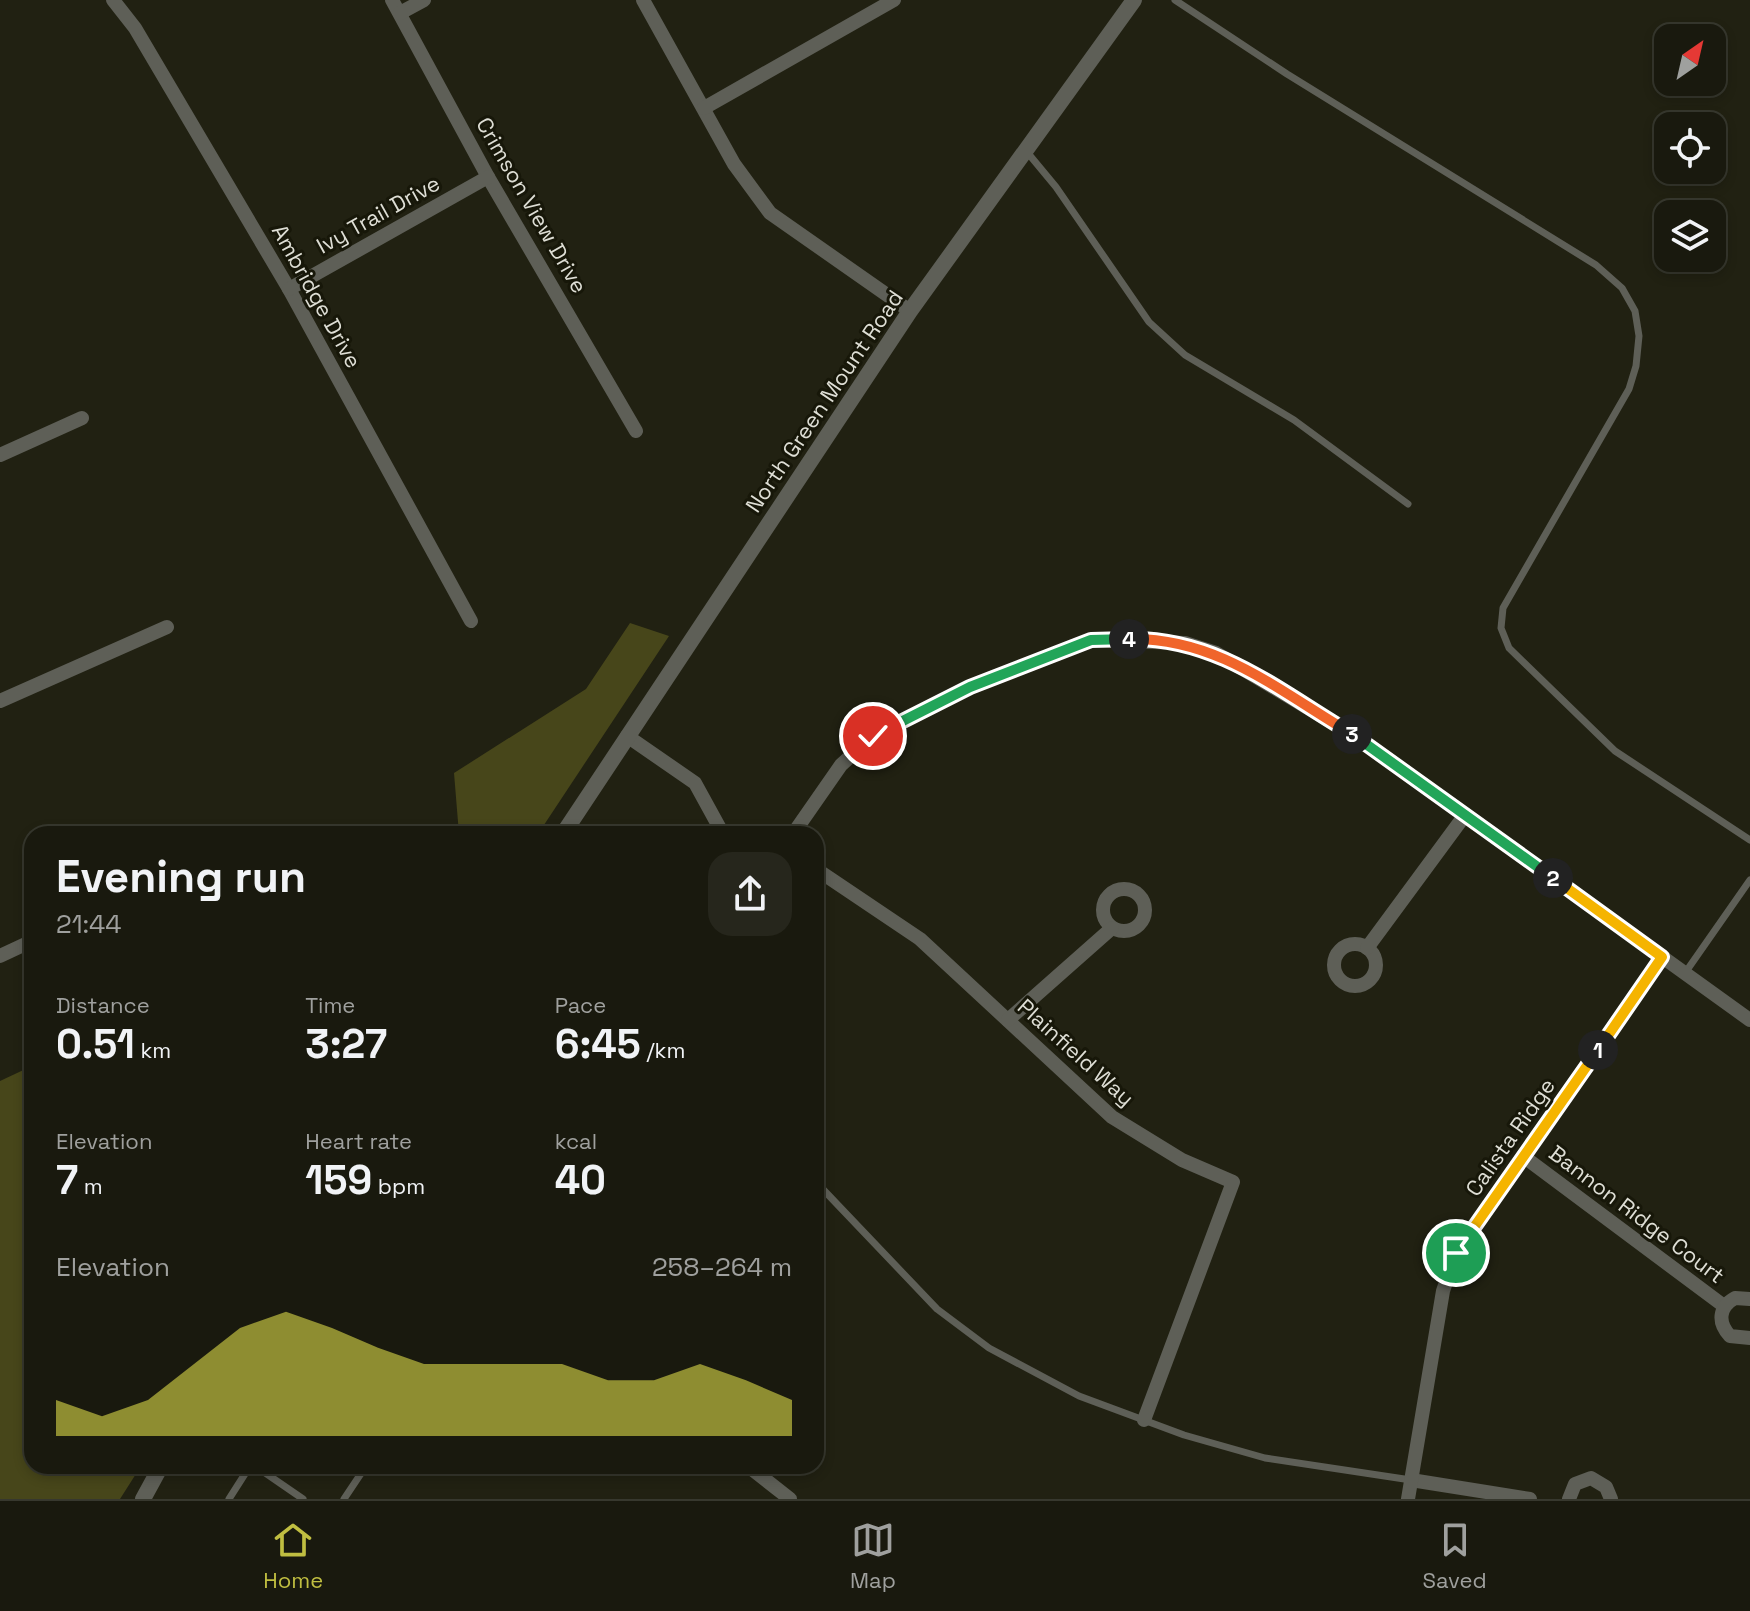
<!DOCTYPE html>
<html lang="en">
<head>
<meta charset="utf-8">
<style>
  :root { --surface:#19190e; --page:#26261c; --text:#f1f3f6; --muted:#9fa09e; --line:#37382e; --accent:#c0be41 }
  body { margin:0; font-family:"Space Grotesk",sans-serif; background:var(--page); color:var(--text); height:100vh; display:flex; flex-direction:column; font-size:30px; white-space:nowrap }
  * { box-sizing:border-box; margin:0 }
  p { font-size:26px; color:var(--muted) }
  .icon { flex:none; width:44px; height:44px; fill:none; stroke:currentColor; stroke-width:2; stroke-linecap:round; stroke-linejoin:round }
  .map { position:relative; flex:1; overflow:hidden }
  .details { position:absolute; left:24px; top:826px; width:800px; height:648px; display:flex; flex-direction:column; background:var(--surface); border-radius:24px; box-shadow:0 4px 12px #0003,0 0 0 2px var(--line) }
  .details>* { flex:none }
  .needle { width:52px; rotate:34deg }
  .controls { position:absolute; left:1654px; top:24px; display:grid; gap:16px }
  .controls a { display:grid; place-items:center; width:72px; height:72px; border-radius:16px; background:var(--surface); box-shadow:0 4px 12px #0003,0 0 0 2px var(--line); font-size:40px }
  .pin { position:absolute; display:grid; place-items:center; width:68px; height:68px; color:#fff; margin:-34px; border:4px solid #fff; border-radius:50%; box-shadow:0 2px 8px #0007 }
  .km { position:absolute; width:40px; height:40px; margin:-20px; border-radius:50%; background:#222; color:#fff; font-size:22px; line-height:40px; text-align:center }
  .round { display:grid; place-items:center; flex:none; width:84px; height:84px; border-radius:24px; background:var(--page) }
  .summary { display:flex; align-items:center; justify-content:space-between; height:136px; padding:0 32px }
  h1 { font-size:44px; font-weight:700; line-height:60px }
  .stats { display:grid; grid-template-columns:repeat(3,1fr); gap:12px; height:136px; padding:8px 32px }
  .stats div { display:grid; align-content:center }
  .stats b { font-size:40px; font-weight:700 }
  .stats small { font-size:22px; font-weight:400 }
  .stats p { font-size:22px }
  .chart { height:224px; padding:16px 32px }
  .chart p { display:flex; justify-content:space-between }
  .chart svg { width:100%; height:144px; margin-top:8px; fill:var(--accent); opacity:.7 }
  .tabs { display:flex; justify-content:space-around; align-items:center; height:112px; border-top:2px solid var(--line); background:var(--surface); font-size:22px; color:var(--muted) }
  .tabs a { display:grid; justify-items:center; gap:4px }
  .tabs .selected { color:var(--accent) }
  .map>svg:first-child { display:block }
  .green { fill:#47461a }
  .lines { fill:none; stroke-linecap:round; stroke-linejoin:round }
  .service { stroke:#5e5f57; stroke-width:7 }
  .minor { stroke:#5e5f57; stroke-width:14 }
  .tertiary { stroke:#5e5f57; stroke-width:16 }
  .split-1-casing { stroke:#fff; stroke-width:16 }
  .split-2-casing { stroke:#fff; stroke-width:16 }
  .split-3-casing { stroke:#fff; stroke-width:16 }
  .split-4-casing { stroke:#fff; stroke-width:16 }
  .split-5-casing { stroke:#fff; stroke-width:16 }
  .split-1 { stroke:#f5b400; stroke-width:10 }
  .split-2 { stroke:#f5b400; stroke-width:10 }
  .split-3 { stroke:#22a559; stroke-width:10 }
  .split-4 { stroke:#f0652b; stroke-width:10 }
  .split-5 { stroke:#22a559; stroke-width:10 }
  .labels { text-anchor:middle; stroke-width:6; stroke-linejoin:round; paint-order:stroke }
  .street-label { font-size:22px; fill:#deded5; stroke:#171709 }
</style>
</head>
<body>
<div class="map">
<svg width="1750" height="1499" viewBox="0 0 1750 1499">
  <rect width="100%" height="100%" fill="#212112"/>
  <!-- green -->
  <g class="green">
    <path d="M630 623 669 636 538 834H459L454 773 586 689Z"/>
    <path d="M32 1066V1466H141L120 1499H0V1081Z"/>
  </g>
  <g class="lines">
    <!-- service -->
    <g class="service">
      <path d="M1175 0 1287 74 1596 265 1622 288 1635 311 1639 336 1636 366 1629 389 1503 608 1501 628 1509 648 1615 751 1750 840"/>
      <path d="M1027 152 1056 187 1149 322 1185 355 1294 420 1408 504"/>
      <path d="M1685 973 1750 880"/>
      <path d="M816 1182 937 1309 989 1348 1079 1396 1184 1435 1265 1458 1411 1480"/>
      <path d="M255 1466 303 1499"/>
      <path d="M229 1499 250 1466"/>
      <path d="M344 1499 366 1466"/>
    </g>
    <!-- minor -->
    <g class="minor">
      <path d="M113 0 135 28 289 289 471 621"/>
      <path d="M392 0 488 177 636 431"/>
      <path d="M643 0 734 164 770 213 910 311"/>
      <path d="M400 13 424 0"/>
      <path d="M704 108 894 0"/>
      <path d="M289 289 488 177"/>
      <path d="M0 455 82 418"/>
      <path d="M0 701 167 627"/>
      <path d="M627 736 695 783 723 834"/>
      <path d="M793 834 841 765 873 736 970 687 1091 640 1185 643 1216 653 1358 738 1750 1020"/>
      <path d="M816 869 920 939 1112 1117 1182 1160 1233 1182 1144 1420"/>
      <circle cx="1124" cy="910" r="21"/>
      <circle cx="1355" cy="965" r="21"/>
      <path d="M1367 948 1465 815"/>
      <path d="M0 956 32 941"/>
      <path d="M1008 1020 1112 928"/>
      <path d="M1523 1156 1724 1306"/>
      <path d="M1750 1299 1735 1298C1719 1307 1717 1322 1730 1336L1750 1338"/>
      <path d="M748 1466 790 1499"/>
      <path d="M1411 1480 1530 1499"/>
      <path d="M1408 1499 1443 1291 1456 1253 1662 957"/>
      <path d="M1569 1499 1575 1484 1591 1478 1606 1487 1611 1499"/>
    </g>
    <!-- tertiary -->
    <g class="tertiary">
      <path d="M563 834 910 311 1134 0"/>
      <path d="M143 1499 161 1466"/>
    </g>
  </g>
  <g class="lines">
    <defs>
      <path id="split-1" d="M1456 1253 1598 1050"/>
      <path id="split-2" d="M1553 878 1662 957 1598 1050"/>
      <path id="split-3" d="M1352 734 1553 878"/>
      <path id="split-4" d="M1129 639C1217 637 1279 691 1352 734"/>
      <path id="split-5" d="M873 736 970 687 1091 640 1129 639"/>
    </defs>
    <!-- split-1 casing -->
    <use href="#split-1" class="split-1-casing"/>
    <!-- split-2 casing -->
    <use href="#split-2" class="split-2-casing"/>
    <!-- split-3 casing -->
    <use href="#split-3" class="split-3-casing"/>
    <!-- split-4 casing -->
    <use href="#split-4" class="split-4-casing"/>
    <!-- split-5 casing -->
    <use href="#split-5" class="split-5-casing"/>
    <!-- split-1 -->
    <use href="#split-1" class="split-1"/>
    <!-- split-2 -->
    <use href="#split-2" class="split-2"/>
    <!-- split-3 -->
    <use href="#split-3" class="split-3"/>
    <!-- split-4 -->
    <use href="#split-4" class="split-4"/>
    <!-- split-5 -->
    <use href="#split-5" class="split-5"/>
  </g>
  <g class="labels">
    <!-- street labels -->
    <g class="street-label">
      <text transform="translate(532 205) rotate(60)" y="8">Crimson View Drive</text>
      <text transform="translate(378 214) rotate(-29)" y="8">Ivy Trail Drive</text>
      <text transform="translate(317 296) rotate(61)" y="8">Ambridge Drive</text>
      <text transform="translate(824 401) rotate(-56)" y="8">North Green Mount Road</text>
      <text transform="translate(1076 1052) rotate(42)" y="8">Plainfield Way</text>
      <text transform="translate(1510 1137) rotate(-55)" y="8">Calista Ridge</text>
      <text transform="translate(1637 1214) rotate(37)" y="8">Bannon Ridge Court</text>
    </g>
  </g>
</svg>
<div class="controls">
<a><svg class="needle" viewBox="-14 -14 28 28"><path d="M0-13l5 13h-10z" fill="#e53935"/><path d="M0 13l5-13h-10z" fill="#9fa09e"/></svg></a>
<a><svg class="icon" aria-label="locate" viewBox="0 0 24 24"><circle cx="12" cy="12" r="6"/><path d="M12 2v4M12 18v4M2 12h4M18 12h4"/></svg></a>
<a><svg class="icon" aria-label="layers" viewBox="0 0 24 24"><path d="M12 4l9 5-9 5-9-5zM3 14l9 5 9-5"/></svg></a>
</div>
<div class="pin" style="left:1456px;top:1253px;background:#1e9e55"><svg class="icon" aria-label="arrive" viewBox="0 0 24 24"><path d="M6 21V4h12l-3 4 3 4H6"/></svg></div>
<div class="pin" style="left:873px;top:736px;background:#d93025"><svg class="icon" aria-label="check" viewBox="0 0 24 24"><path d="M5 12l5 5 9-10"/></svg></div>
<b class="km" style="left:1598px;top:1050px">1</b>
<b class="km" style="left:1553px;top:878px">2</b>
<b class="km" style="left:1352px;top:734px">3</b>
<b class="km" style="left:1129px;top:639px">4</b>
<section class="details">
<div class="summary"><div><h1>Evening run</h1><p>21:44</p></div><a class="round"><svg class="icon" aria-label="share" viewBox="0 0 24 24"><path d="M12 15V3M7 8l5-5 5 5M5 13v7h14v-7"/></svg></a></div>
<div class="stats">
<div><p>Distance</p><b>0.51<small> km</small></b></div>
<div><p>Time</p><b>3:27</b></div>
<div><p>Pace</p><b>6:45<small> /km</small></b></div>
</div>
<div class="stats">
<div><p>Elevation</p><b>7<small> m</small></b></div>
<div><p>Heart rate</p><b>159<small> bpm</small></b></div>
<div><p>kcal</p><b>40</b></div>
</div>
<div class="chart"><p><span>Elevation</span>258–264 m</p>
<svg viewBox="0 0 160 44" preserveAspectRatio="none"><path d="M0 44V33L10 38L20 33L30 22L40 11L50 6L60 11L70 17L80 22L90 22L100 22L110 22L120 27L130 27L140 22L150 27L160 33V44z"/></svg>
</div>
</section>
</div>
<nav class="tabs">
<a class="selected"><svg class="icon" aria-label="home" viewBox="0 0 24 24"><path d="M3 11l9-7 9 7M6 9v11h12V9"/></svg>Home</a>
<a><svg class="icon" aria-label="map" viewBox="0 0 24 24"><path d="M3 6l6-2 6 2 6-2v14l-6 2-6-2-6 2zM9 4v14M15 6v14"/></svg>Map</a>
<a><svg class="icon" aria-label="saved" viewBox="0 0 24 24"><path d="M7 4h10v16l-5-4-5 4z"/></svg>Saved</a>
</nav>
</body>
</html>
